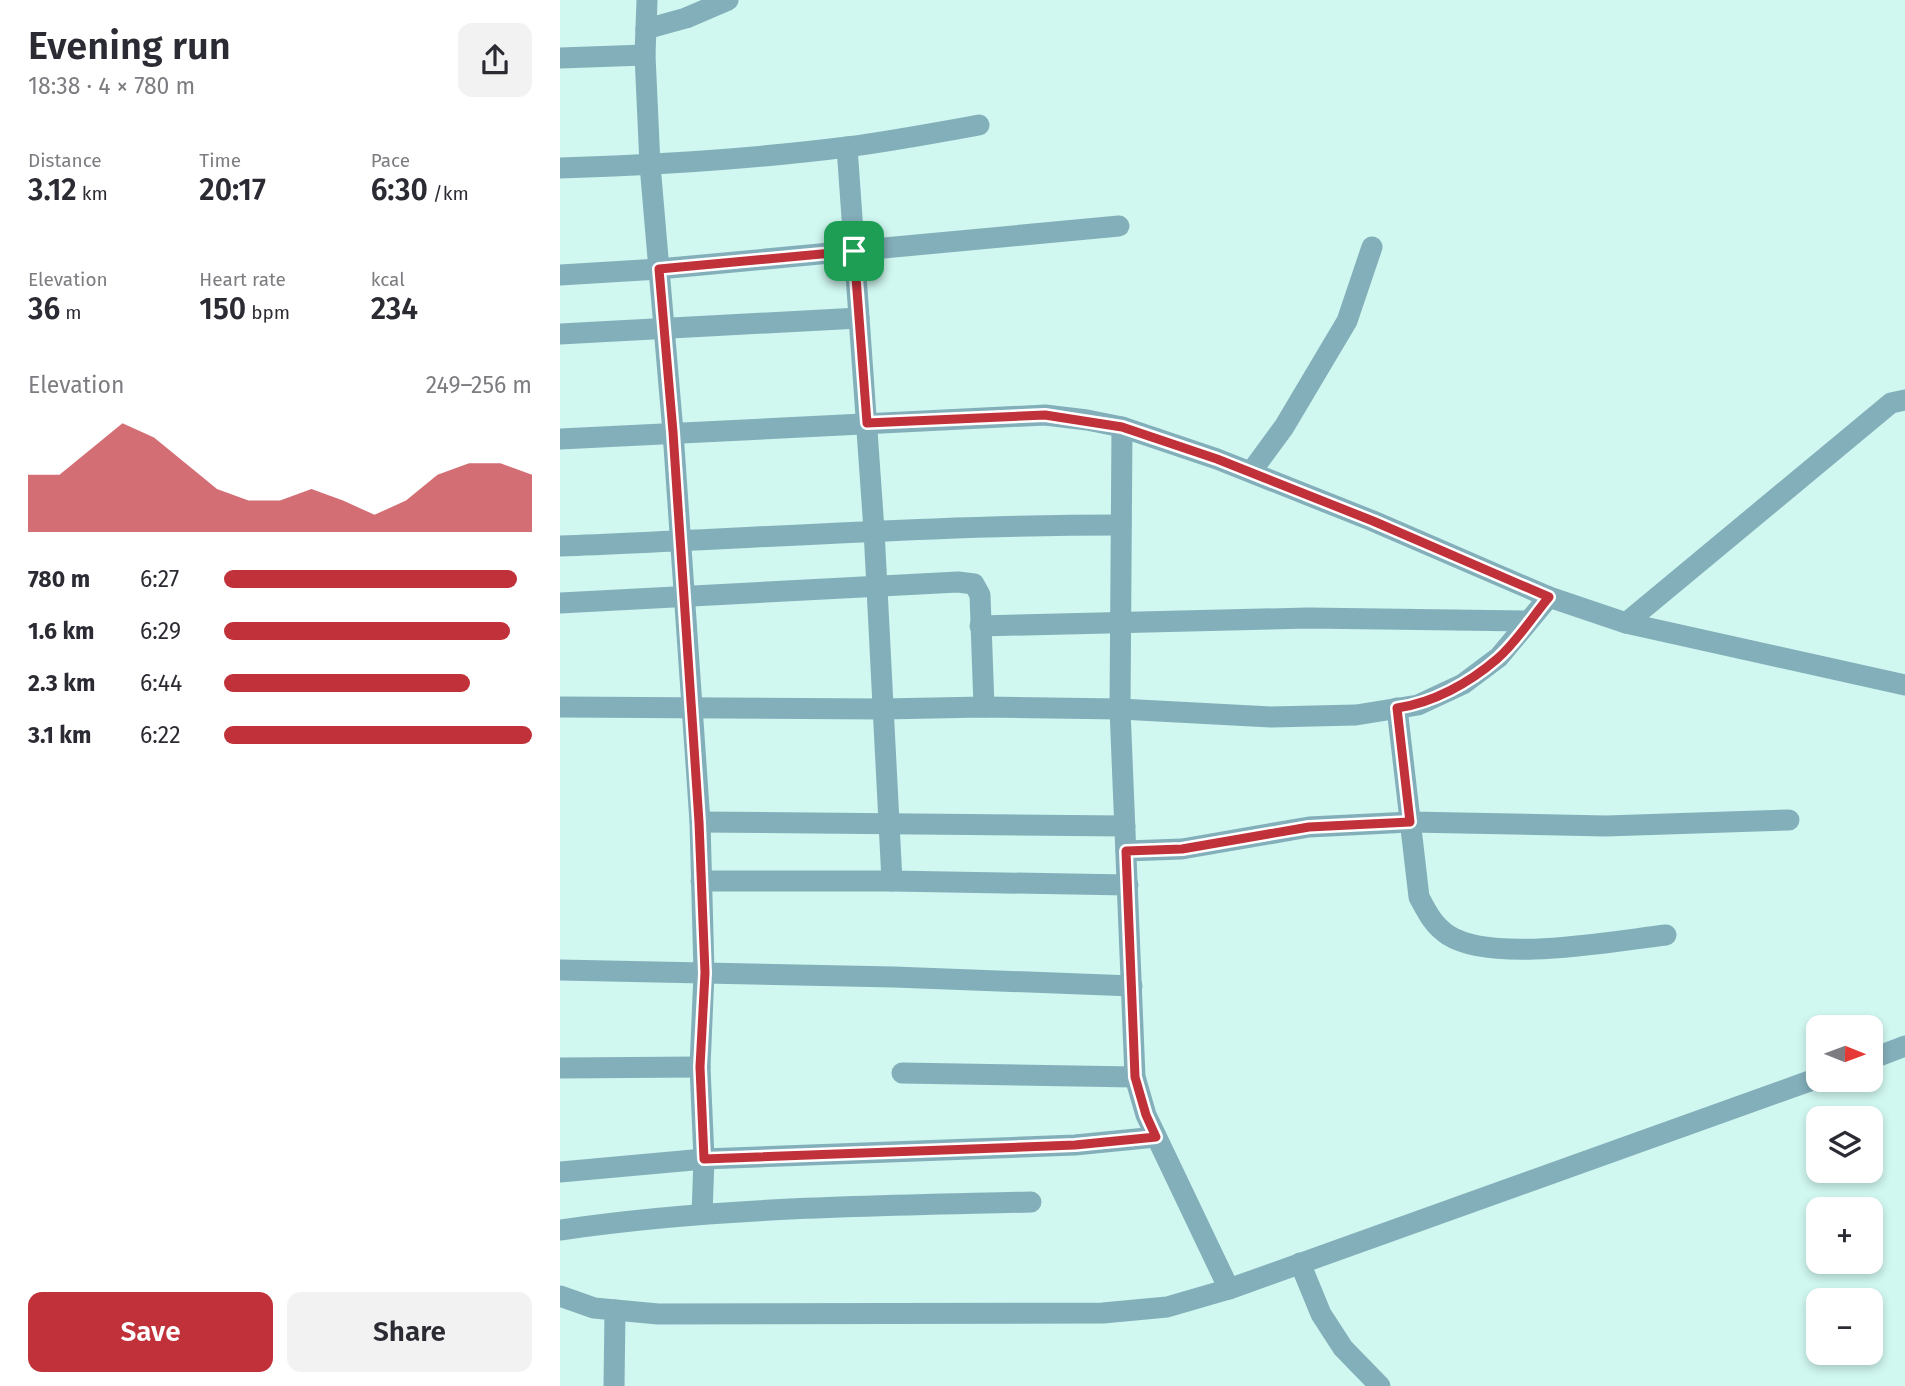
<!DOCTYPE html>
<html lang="en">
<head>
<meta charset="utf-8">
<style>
  :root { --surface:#fff; --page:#f2f2f3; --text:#2b2b33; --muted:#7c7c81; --accent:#c1313a }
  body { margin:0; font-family:"Fira Sans",sans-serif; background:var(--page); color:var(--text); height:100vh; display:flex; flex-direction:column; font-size:26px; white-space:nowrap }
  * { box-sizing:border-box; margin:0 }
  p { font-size:23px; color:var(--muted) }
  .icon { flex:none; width:38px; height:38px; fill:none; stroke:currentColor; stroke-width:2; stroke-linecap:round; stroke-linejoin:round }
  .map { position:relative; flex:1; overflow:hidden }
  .side { display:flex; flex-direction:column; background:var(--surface); width:560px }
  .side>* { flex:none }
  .needle { width:46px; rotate:91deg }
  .buttons { position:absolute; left:1246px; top:1015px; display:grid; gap:14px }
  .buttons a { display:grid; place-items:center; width:77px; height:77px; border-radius:14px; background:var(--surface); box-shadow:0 4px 10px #0003; font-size:35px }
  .pin { position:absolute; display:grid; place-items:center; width:60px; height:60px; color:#fff; margin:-30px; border-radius:14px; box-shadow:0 4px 10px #0006 }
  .round { display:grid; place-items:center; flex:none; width:74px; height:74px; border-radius:14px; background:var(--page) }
  .head { display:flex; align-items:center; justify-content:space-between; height:119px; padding:0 28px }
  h1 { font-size:38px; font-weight:600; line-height:52px }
  .metrics { display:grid; grid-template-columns:repeat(3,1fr); gap:10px; height:119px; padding:7px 28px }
  .metrics div { display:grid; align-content:center }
  .metrics b { font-size:30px; font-weight:600 }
  .metrics small { font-size:19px; font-weight:400 }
  .metrics p { font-size:19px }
  .chart { height:196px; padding:14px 28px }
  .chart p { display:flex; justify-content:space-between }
  .chart svg { width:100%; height:126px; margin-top:7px; fill:var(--accent); opacity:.7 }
  .cta { display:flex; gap:14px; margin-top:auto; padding:14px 28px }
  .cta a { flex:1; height:80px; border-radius:14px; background:var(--accent); color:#fff; font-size:28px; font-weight:600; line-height:80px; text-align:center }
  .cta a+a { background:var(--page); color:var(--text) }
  ul { padding:0 28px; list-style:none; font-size:23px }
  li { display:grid; grid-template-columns:112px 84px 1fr; align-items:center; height:52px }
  li i { height:18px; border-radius:9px; background:var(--accent) }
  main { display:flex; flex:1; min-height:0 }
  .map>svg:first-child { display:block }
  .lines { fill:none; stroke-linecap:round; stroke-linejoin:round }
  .street { stroke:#83afba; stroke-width:21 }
  .route-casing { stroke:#fff; stroke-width:14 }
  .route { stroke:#c1313a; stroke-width:9 }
</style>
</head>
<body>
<main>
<section class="side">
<div class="head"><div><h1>Evening run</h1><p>18:38 · 4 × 780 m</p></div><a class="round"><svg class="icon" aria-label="share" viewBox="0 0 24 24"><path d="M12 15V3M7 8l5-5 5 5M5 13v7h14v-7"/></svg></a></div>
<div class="metrics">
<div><p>Distance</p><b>3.12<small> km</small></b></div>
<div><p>Time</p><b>20:17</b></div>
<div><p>Pace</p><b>6:30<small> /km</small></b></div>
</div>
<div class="metrics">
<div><p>Elevation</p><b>36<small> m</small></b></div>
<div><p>Heart rate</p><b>150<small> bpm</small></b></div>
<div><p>kcal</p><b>234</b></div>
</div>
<div class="chart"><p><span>Elevation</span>249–256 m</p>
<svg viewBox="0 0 160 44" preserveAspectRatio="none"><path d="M0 44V24L10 24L20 15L30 6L40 11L50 20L60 29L70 33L80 33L90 29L100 33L110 38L120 33L130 24L140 20L150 20L160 24V44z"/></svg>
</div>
<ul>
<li><b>780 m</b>6:27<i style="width:95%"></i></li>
<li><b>1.6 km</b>6:29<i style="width:93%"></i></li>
<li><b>2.3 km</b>6:44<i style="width:80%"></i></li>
<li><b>3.1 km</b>6:22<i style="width:100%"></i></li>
</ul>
<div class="cta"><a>Save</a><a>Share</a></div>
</section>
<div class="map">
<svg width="1345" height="1386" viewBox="0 0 1345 1386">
  <rect width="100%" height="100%" fill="#d0f7f0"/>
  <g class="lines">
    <!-- street -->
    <g class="street">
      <path d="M87 0 85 55 90 165 113 432 140 822 144 973 140 1067 144 1159 142 1214"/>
      <path d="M86 29 126 18 168 0"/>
      <path d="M0 58 85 55"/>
      <path d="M287 147 314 530 332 881"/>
      <path d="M0 168C96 165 192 159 287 147 332 141 375 133 419 125"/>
      <path d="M0 275 99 269 559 226"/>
      <path d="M0 334 299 318"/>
      <path d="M562 427 560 709 575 1077 586 1115 669 1289"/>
      <path d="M0 439 485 415 527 420 562 427 657 459 813 521 989 597 1066 623 1345 685"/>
      <path d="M691 472 724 427 787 321 812 247"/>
      <path d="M0 546C187 539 374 525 561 525"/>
      <path d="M0 603 398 582 414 584 420 595 424 707"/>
      <path d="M1066 623 1331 403 1345 400"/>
      <path d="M420 626 748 618 968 621"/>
      <path d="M0 707 323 709 424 707 560 709 711 717 796 715 858 705 903 684 939 657 989 597"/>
      <path d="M837 708 859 897C867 912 873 925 888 935 933 964 1053 941 1106 935"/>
      <path d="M140 822 565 826"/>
      <path d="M566 851 622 849 749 827 850 822 1046 826 1229 820"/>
      <path d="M141 881H332L568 885"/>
      <path d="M0 970 334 977 572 986"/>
      <path d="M1311 1059 1345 1046"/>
      <path d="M0 1068 140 1067"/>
      <path d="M342 1073 575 1077"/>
      <path d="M0 1172 144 1159 515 1145 596 1137"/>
      <path d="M0 1230C156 1207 314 1206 471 1202"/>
      <path d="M740 1263 761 1314 783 1348 820 1386"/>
      <path d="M0 1296 34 1308 98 1314 543 1313 607 1307 669 1289 1258 1078"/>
      <path d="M54 1386 55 1310"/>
    </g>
  </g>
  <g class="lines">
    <defs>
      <path id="route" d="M294 251 307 423 485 415 562 427 657 459 813 521 989 597C973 616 956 643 937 659 909 683 873 703 837 708L850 822 749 827 622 849 566 851 575 1077 586 1115 596 1137 515 1145 144 1159 140 1067 145 973 139 822 113 432 99 269Z"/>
    </defs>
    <!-- route casing -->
    <use href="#route" class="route-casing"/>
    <!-- route -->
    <use href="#route" class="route"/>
  </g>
</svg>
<div class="buttons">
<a><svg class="needle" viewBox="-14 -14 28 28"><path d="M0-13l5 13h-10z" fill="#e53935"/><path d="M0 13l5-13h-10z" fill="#7c7c81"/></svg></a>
<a><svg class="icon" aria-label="layers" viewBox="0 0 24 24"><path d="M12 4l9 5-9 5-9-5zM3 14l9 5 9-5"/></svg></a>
<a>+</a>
<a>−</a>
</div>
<div class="pin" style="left:294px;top:251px;background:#1e9e55"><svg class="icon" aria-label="arrive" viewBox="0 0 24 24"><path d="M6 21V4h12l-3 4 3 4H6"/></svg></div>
</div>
</main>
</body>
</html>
